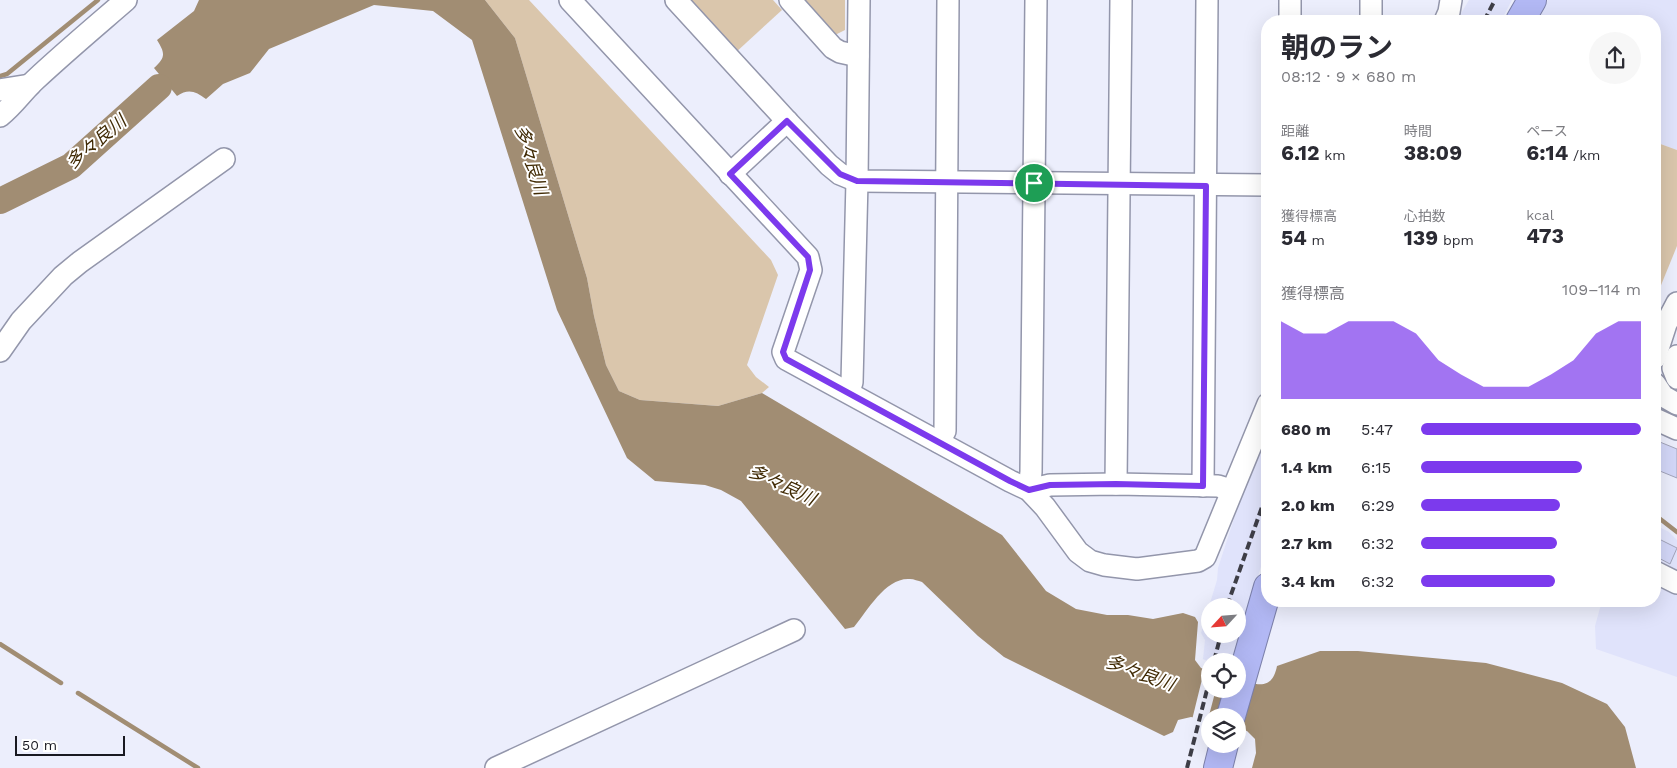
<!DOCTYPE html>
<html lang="ja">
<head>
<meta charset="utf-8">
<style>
  :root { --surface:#fff; --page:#f7f7f7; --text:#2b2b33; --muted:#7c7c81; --accent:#7c3aed }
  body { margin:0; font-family:"Work Sans","Noto Sans JP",sans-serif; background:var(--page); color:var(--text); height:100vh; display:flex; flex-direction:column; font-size:19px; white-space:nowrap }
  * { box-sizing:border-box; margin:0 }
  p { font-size:16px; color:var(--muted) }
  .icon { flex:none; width:28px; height:28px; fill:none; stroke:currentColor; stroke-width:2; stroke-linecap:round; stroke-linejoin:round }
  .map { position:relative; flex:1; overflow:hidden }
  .details { position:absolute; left:1261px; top:15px; width:400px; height:592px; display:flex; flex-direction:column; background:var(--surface); border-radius:20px; box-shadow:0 5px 20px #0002 }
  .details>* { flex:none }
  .needle { width:32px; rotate:244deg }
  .buttons { position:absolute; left:1201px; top:598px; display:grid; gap:10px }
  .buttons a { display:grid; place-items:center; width:45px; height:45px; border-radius:50%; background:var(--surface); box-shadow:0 5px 20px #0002; font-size:25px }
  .scale { position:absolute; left:15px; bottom:12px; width:110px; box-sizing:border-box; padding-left:5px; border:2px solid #191921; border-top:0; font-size:14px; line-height:18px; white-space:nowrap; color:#191921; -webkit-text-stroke:4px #fff; paint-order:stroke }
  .pin { position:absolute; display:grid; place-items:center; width:42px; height:42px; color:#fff; margin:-21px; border:2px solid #fff; border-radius:50%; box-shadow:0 1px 5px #0007 }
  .round { display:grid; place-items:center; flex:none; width:52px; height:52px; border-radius:26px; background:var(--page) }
  .headline { display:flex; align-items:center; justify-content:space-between; height:85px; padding:0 20px }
  h1 { font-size:28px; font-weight:700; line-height:38px }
  .stats { display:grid; grid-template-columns:repeat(3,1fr); gap:8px; height:85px; padding:5px 20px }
  .stats div { display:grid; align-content:center }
  .stats b { font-size:21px; font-weight:700 }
  .stats small { font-size:14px; font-weight:400 }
  .stats p { font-size:14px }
  .chart { height:140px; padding:10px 20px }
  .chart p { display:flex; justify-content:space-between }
  .chart svg { width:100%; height:90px; margin-top:5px; fill:var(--accent); opacity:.7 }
  ul { padding:0 20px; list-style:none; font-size:16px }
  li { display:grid; grid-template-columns:80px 60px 1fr; align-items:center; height:38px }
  li i { height:12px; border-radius:6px; background:var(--accent) }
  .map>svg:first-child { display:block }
  .built { fill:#e0e3fb; fill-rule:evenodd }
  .green { fill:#dac6ac }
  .water { fill:#a18d73 }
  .pier { fill:#eceefc }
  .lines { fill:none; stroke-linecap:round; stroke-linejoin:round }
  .stream { stroke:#a18d73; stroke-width:4.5 }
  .river { stroke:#a18d73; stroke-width:26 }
  .building { fill:#d3d7f8; stroke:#a2a4ba }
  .minor-casing { stroke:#9396ab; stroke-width:24 }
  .highway-casing { stroke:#7c80aa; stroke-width:30 }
  .minor { stroke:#fff; stroke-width:21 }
  .highway { stroke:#b2b8f4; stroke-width:28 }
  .rail { stroke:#3e3e47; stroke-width:4; stroke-dasharray:8 4; stroke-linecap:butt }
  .route-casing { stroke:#fff; stroke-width:10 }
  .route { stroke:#7c3aed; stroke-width:6 }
  .labels { text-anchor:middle; stroke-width:4; stroke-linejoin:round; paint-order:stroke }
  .water-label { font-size:18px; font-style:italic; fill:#402a04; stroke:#fff }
</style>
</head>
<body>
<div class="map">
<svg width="1677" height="768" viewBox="0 0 1677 768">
  <rect width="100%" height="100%" fill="#eceefc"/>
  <!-- built -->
  <g class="built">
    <path d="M1469 0H1512L1501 21H1451L1454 16 1459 17Z"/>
    <path d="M1548 0H1677V150L1655 142V21H1535Z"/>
    <path d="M1267 431V547L1232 661 1210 662 1203 659 1205 640 1201 633 1217 580 1218 568 1242 494ZM1210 606H1238V634H1210Z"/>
    <path d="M1655 525 1669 532 1677 540V575L1655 564Z"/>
    <path d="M1655 578 1677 590V677L1596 649 1595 626 1602 601H1655Z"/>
  </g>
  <!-- green -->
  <g class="green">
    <path d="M485 0H529L771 260 778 275 747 365 756 377 769 387 762 393 718 406 640 400 619 391 606 365 594 316 587 278 515 38Z"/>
    <path d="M685 0H773L782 10 734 54Z"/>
    <path d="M800 0H845V30L835 35 832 34Z"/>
    <path d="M1655 142 1677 150V246L1655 300Z"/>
  </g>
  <!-- water -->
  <path class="water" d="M199 0H485L515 38 587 278 594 316 606 365 619 391 640 400 718 406 762 393 1002 535 1046 591 1076 609 1107 615H1128L1153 619 1183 613 1195 617 1198 622 1195 660 1201 668 1210 671V689H1238V679C1257 685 1272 691 1277 666L1320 651H1358L1486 663 1562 683 1607 704 1625 727 1636 768H1252L1256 753 1255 739 1247 731 1238 729V716H1210V721L1191 717 1178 720 1173 732 1164 736 1004 657 978 636 922 582C918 581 914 579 910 579 886 577 868 610 854 627L845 629 741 501 721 490 705 485 655 481 627 458 557 310 472 40 433 11 374 5 269 49 250 73 223 84 206 99C196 92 189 88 177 96L154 68C166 57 165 53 157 40L194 11Z"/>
  <!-- pier -->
  <path class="pier" d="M1205 667 1210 668V689H1216L1207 723 1192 720Z"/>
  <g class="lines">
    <!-- stream -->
    <g class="stream">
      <path d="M0 76 7 74 98 0"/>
      <path d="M1655 515 1677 532"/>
      <path d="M0 644 61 683"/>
      <path d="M78 693 198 768"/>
    </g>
    <!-- river -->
    <path class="river" d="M0 201 71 166 159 87"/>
  </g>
  <!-- building -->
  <g class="building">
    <path d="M1655 440 1677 449V478L1655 469Z"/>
    <path d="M1655 537 1677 548 1670 564 1655 556Z"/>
  </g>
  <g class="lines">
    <defs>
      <g id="minor">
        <path d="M570 0 808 257 811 270 783 352 786 359 1010 481 1029 490 1045 507 1078 552 1090 561 1104 565 1137 569 1198 561 1205 557 1268 404"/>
        <path d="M676 0 787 121 829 165 840 174 857 181 1268 185"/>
        <path d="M790 0 833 48 840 52 858 56"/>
        <path d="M1036 0 1031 472 1029 490 1050 485 1116 484 1218 486 1231 490"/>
        <path d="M1290 21V0"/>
        <path d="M1371 21V0"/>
        <path d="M1445 21 1449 12 1451 0"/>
        <path d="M0 90 30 85"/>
        <path d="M0 116C14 105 23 91 35 80 65 52 96 26 126 0"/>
        <path d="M730 174 787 121"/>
        <path d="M0 351 21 321 63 276 80 262 224 159"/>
        <path d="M1677 356 1673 368 1677 378"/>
        <path d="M1655 358 1666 324 1677 303"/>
        <path d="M1655 384 1663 396 1677 404"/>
        <path d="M849 392 852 382 857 181 859 0"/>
        <path d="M1655 419 1677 429"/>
        <path d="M939 442 945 431 948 0"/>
        <path d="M1116 484 1121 0"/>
        <path d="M1203 486 1207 0"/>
        <path d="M1655 572 1677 583"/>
        <path d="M496 768 794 630"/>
      </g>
      <g id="highway">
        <path d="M1520 21 1532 0"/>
        <path d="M1231 716 1268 587"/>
        <path d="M1218 768 1224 744"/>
      </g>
    </defs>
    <!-- minor casing -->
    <use href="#minor" class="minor-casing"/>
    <!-- highway casing -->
    <use href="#highway" class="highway-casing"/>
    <!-- minor -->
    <use href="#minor" class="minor"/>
    <!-- highway -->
    <use href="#highway" class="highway"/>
    <!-- rail -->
    <g class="rail">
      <path d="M1484 21 1495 0"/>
      <path d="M1227 606 1268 490"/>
      <path d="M1214 661 1221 634"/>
      <path d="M1187 768 1210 678"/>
    </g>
  </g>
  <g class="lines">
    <defs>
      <path id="route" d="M787 121 840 174 857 181 1206 186 1203 486 1116 484 1050 485 1029 490 1010 481 786 359 783 352 810 270 808 257 730 174Z"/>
    </defs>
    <!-- route casing -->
    <use href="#route" class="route-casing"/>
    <!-- route -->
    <use href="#route" class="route"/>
  </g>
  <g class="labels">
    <!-- water labels -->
    <g class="water-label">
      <text transform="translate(96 142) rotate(-40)" y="6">多々良川</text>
      <text transform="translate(531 160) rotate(73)" y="6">多々良川</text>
      <text transform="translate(782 485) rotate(25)" y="6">多々良川</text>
      <text transform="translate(1140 673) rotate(20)" y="6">多々良川</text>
    </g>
  </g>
</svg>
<div class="buttons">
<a><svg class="needle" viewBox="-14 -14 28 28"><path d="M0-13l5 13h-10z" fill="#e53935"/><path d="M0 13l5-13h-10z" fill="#7c7c81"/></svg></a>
<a><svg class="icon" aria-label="locate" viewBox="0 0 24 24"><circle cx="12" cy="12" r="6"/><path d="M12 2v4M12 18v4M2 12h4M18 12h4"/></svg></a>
<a><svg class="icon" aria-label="layers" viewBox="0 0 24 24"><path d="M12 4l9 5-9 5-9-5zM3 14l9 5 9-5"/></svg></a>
</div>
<div class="scale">50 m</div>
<div class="pin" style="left:1034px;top:183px;background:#1e9e55"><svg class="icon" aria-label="arrive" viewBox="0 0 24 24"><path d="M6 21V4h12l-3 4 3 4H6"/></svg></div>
<section class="details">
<div class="headline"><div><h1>朝のラン</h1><p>08:12 · 9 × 680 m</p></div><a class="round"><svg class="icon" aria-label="share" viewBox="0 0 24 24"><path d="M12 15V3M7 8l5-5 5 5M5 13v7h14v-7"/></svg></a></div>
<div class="stats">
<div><p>距離</p><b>6.12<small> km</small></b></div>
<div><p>時間</p><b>38:09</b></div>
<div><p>ペース</p><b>6:14<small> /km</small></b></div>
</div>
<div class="stats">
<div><p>獲得標高</p><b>54<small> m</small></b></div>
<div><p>心拍数</p><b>139<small> bpm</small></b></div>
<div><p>kcal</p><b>473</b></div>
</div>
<div class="chart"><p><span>獲得標高</span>109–114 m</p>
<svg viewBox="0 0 160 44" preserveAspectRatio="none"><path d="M0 44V6L10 12L20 12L30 6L40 6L50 6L60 12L70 25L80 32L90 38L100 38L110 38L120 32L130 25L140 12L150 6L160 6V44z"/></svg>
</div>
<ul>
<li><b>680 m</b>5:47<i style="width:100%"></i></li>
<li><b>1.4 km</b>6:15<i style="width:73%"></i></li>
<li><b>2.0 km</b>6:29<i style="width:63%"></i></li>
<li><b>2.7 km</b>6:32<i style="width:62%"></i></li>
<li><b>3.4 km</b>6:32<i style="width:61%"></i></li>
</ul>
</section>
</div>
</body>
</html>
